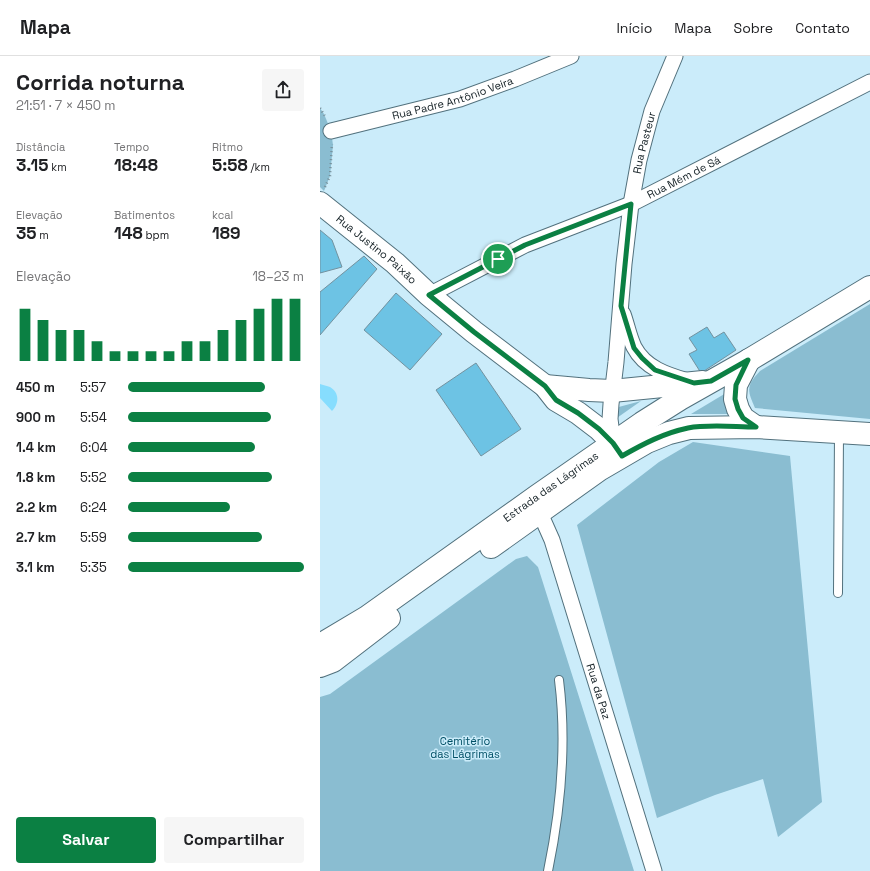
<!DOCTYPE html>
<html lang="pt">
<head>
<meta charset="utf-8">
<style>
  :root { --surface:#fff; --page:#f6f6f6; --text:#202124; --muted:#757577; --line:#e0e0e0; --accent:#0b8043 }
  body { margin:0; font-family:"Space Grotesk",sans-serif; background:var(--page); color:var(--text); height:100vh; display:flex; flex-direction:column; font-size:15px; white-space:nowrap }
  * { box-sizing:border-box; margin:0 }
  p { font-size:13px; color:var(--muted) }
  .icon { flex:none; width:22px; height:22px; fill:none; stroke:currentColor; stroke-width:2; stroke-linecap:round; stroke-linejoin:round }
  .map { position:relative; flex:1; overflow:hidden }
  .drawer { display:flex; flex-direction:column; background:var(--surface); width:320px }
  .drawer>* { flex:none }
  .pin { position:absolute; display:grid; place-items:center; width:34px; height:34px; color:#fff; margin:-17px; border:2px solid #fff; border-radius:50%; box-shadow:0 1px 4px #0007 }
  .round { display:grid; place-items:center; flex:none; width:42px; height:42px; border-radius:4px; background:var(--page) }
  .head { display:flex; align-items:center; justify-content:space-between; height:68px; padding:0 16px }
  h1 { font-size:22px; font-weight:700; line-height:30px }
  .figures { display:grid; grid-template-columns:repeat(3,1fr); gap:6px; height:68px; padding:4px 16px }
  .figures div { display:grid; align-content:center }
  .figures b { font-size:17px; font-weight:700 }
  .figures small { font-size:11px; font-weight:400 }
  .figures p { font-size:11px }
  .chart { height:112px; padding:8px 16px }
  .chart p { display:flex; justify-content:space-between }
  .chart svg { width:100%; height:72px; margin-top:4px; stroke:var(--accent); stroke-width:6 }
  .cta { display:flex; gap:8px; margin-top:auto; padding:8px 16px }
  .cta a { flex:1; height:46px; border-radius:4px; background:var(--accent); color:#fff; font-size:16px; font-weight:700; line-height:46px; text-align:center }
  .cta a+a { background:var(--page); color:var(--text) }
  ul { padding:0 16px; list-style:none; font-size:13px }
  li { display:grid; grid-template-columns:64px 48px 1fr; align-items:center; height:30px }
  li i { height:10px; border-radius:5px; background:var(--accent) }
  header { display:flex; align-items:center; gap:24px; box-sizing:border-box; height:56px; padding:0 20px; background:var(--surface); border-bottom:1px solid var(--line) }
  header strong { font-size:19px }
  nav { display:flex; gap:22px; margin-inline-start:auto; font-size:14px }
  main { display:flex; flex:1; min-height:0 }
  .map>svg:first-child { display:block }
  .green { fill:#8abdd1 }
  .water { fill:#86ddfe }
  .building { fill:#6dc3e4; stroke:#73929f }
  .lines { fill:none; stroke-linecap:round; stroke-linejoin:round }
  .lane-casing { stroke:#52717d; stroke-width:10 }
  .street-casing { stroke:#52717d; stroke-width:17 }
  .secondary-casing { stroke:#52717d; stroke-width:24 }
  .path { stroke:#778f99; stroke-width:2.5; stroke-dasharray:1 3; stroke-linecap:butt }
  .lane { stroke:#fff; stroke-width:8 }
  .street { stroke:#fff; stroke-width:15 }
  .secondary { stroke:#fff; stroke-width:22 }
  .route-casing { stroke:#fff; stroke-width:8 }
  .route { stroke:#0b8043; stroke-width:5 }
  .labels { text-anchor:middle; stroke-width:3; stroke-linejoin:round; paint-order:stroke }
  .street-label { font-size:11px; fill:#131f24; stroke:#cbecfa }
  .park-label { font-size:11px; fill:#004f65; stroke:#cbecfa }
</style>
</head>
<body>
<header>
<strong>Mapa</strong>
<nav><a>Início</a><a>Mapa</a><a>Sobre</a><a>Contato</a></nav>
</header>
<main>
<section class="drawer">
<div class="head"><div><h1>Corrida noturna</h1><p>21:51 · 7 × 450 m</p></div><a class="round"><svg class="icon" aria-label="share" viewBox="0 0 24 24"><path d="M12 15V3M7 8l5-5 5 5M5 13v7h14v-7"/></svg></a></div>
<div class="figures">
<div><p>Distância</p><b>3.15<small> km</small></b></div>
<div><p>Tempo</p><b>18:48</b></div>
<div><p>Ritmo</p><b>5:58<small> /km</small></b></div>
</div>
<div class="figures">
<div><p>Elevação</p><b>35<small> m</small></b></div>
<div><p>Batimentos</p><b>148<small> bpm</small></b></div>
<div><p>kcal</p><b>189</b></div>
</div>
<div class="chart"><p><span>Elevação</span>18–23 m</p>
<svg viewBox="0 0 160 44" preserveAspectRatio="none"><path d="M5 44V12M15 44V19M25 44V25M35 44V25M45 44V32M55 44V38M65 44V38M75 44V38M85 44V38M95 44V32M105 44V32M115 44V25M125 44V19M135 44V12M145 44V6M155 44V6"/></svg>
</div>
<ul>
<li><b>450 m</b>5:57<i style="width:78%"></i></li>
<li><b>900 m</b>5:54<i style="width:81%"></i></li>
<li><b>1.4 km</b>6:04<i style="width:72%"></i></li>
<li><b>1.8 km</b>5:52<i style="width:82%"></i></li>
<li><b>2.2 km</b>6:24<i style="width:58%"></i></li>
<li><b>2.7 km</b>5:59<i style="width:76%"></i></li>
<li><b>3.1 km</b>5:35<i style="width:100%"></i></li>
</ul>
<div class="cta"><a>Salvar</a><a>Compartilhar</a></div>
</section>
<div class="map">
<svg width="550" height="815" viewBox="0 0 550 815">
  <rect width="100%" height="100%" fill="#cbecfa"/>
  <!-- green -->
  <g class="green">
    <path d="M0 52 4 58 11 75 13 89 10 120 4 135 0 131Z"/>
    <path d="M550 248V363L435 352C427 334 426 330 440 315Z"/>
    <path d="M406 337 410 358H371Z"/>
    <path d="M321 345 294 364 295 352Z"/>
    <path d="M373 386 470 400 502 746 458 781 443 723 395 739 337 762 257 469 339 406Z"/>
    <path d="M207 500 218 511 314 815H0V641L10 638 196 503Z"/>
  </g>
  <!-- water -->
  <path class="water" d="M0 328C3 329 7 330 10 331 20 337 19 348 12 355L0 342Z"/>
  <!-- building -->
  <g class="building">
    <path d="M0 174 12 184 22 211 0 217Z"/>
    <path d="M44 200 57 213 0 279V236Z"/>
    <path d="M76 237 122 278 90 314 44 274Z"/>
    <path d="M387 271 394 282 404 276 416 294 381 317 369 298 377 294 369 282Z"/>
    <path d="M156 307 201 373 161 400 116 334Z"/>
  </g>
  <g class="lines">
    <defs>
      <g id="lane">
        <path d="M518 537 519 377"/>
        <path d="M228 815C241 752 247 688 239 624"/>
      </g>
      <g id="street">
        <path id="s1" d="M11 75 140 43 195 23 251 0"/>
        <path id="s2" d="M109 239 205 189 311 148 550 26"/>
        <path d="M303 258C307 269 309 281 314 291 325 312 347 319 368 325"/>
        <path id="s3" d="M293 387 290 363 291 348 296 306 304 208 311 148 319 104 332 55 355 0"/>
        <path id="s4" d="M220 457 232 484 334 815"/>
      </g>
      <g id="secondary">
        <path id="s5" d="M0 147 75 207 109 239 154 276 225 330 236 344 258 357 279 373 293 387 301 398"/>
        <path d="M429 304 416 329 415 343 418 353 423 362 436 371"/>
        <path d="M225 330 269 334 292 335 383 326"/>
        <path d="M171 491 279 414 327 386 349 377 369 372 436 371 550 378"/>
        <path id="s6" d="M0 589 47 561 217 440 322 367 360 343 429 304 550 231"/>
        <path d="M0 610 13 605 69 562"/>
      </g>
    </defs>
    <!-- lane casing -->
    <use href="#lane" class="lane-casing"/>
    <!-- street casing -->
    <use href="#street" class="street-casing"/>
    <!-- secondary casing -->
    <use href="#secondary" class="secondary-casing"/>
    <!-- path -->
    <g class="path">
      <path d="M0 52 6 62"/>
      <path d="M5 131 10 120 12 88"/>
    </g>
    <!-- lane -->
    <use href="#lane" class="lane"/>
    <!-- street -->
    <use href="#street" class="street"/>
    <!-- secondary -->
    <use href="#secondary" class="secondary"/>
  </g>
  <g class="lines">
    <defs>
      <path id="route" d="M311 148 301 250 314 292 322 302 335 314 374 327 391 325 428 304 416 329 415 343 418 353 423 362 436 371C415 371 388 368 368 372 344 377 323 388 302 400L293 387 279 373 258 357 236 344 225 330 154 276 109 239 205 189Z"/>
    </defs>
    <!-- route casing -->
    <use href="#route" class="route-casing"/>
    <!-- route -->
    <use href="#route" class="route"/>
  </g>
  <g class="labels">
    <!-- street labels -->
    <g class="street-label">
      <text dy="4" stroke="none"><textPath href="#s1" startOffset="126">Rua Padre Antônio Veira</textPath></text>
      <text dy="4" stroke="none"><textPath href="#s3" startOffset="303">Rua Pasteur</textPath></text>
      <text dy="4" stroke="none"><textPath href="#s2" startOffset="281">Rua Mém de Sá</textPath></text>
      <text dy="4" stroke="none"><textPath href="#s5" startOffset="73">Rua Justino Paixão</textPath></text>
      <text dy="4" stroke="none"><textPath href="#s6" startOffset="280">Estrada das Lágrimas</textPath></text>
      <text dy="4" stroke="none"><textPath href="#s4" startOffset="188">Rua da Paz</textPath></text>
    </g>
    <!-- park labels -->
    <g class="park-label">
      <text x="145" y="689">Cemitério<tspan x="145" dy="13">das Lágrimas</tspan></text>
    </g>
  </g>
</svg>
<div class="pin" style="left:178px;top:203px;background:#1e9e55"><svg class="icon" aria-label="arrive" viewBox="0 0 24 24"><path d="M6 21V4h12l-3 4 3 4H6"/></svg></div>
</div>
</main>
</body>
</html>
